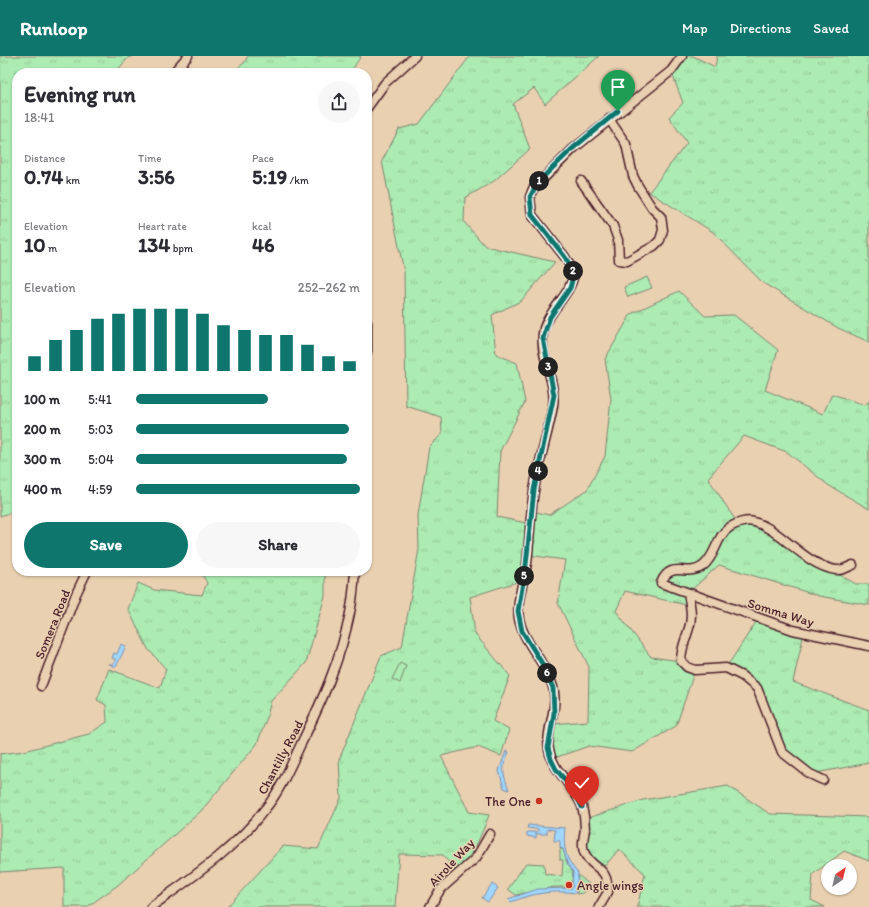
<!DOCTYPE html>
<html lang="en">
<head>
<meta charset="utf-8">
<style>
  :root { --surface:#fff; --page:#f7f7f7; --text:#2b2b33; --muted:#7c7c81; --accent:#0f766e }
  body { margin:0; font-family:Itim,sans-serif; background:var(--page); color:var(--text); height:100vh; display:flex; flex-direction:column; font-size:15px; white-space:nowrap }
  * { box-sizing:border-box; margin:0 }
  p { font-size:13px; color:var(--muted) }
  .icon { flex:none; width:22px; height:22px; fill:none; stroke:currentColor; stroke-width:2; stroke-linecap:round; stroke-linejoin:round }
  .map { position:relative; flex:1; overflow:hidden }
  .panel { position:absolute; left:12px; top:12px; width:360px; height:508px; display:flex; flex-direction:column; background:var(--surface); border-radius:16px; box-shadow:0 1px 3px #0004 }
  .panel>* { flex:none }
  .needle { width:26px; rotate:35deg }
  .controls { position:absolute; left:821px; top:803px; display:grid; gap:8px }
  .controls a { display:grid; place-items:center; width:36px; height:36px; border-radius:50%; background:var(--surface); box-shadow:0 1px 3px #0004; font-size:20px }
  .pin { position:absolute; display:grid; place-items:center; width:34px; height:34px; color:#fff; margin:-41px -17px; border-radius:50% 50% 50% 0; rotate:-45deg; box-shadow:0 0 4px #0007 }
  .pin .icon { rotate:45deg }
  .km { position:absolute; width:20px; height:20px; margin:-10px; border-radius:50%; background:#222; color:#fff; font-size:11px; line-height:20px; text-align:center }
  .round { display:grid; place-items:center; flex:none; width:42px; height:42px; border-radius:21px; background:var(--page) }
  .overview { display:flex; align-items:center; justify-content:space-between; height:68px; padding:0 12px }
  h1 { font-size:22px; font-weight:700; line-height:30px }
  .stats { display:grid; grid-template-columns:repeat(3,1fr); gap:6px; height:68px; padding:4px 12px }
  .stats div { display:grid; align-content:center }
  .stats b { font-size:20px; font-weight:700 }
  .stats small { font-size:11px; font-weight:400 }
  .stats p { font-size:11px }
  .chart { height:112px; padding:8px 12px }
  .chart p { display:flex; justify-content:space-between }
  .chart svg { width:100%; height:72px; margin-top:4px; stroke:var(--accent); stroke-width:6 }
  .cta { display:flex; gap:8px; margin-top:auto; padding:8px 12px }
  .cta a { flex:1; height:46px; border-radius:24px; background:var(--accent); color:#fff; font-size:16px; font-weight:700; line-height:46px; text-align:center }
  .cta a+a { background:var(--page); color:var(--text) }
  ul { padding:0 12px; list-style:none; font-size:13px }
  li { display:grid; grid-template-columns:64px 48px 1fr; align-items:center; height:30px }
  li i { height:10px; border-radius:5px; background:var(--accent) }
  header { display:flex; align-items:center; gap:24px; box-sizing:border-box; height:56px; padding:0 20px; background:var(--accent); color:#fff }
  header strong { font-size:19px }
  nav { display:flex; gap:22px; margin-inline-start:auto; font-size:14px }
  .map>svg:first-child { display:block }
  .grass { fill:url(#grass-tufts); stroke:#7b856e }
  .park { fill:#acebb2; stroke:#7b856e }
  .water { fill:#9fd7ff; stroke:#7d8daa }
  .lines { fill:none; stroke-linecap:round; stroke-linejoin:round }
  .minor-casing { stroke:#4a1f2b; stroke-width:11 }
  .minor { stroke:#e9d0b1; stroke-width:8 }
  .route-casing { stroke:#fff; stroke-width:8 }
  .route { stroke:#0f766e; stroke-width:5 }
  .poi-dot { fill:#c8321e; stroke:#e9d0b1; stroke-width:1.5 }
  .labels { text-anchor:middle; stroke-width:3; stroke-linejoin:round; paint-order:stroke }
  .street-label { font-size:13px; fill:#4a1f2b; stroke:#e9d0b1 }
  .poi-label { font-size:13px; fill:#4a1f2b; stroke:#e9d0b1; text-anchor:end }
</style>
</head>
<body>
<header>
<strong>Runloop</strong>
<nav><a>Map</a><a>Directions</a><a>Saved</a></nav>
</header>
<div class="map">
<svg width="869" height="851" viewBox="0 0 869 851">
  <defs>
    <pattern id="grass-tufts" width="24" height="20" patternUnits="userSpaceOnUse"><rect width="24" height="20" fill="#acebb2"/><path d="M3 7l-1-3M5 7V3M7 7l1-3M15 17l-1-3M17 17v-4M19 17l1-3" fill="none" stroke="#96c999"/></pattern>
  </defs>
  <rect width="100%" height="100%" fill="#e9d0b1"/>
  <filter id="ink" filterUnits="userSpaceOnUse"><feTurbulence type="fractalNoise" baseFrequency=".025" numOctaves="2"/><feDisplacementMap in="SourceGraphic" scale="8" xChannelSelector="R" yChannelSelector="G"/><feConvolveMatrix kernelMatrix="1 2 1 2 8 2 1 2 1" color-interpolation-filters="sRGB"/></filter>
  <g filter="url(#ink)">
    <!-- grass -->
    <g class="grass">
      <path d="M0 0H133L128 2 115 17H17V451L12 456 0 460Z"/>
      <path d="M248 0H361L350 17H231L244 7Z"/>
      <path d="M470 0H599L545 48 534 32 513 48 530 93 494 125 465 142 464 166 485 190 555 206 521 245 492 259 496 298 517 307 525 346 500 395 497 461 531 468 532 455 549 459 587 434 605 400 611 343 605 303 631 258 679 235 705 260 734 259 778 294 765 334 823 358 832 338 865 349 869 345V453L828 429 787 396 744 380 708 422 738 468 755 466 815 505 856 528H869V549L819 540 719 509 688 537 691 550 625 535 616 555 651 601 681 605 695 614 676 670 632 696 589 690 551 703 552 668 588 665 589 611 558 547 565 504 528 499 523 524 470 541 475 578 510 620 493 665 509 674 501 700 478 691 441 700 469 756 489 759C481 780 473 800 456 816L443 799 399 798 395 851H227L283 790 318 793 341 742 339 704 381 600 402 591 419 493 418 459 429 391 442 378 441 361 406 350 404 216 382 105 399 73 419 68Z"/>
      <path d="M682 0H693L715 11 717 0H869V286L838 272 763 227 713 176 649 136 687 87 669 61 683 47 671 15Z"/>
      <path d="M200 515H325V540L306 607 271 645 266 664 257 688 201 755 118 829 87 851H64V812L0 816V698L24 695 89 678 107 666 106 649 97 644 109 613 160 632 166 613 148 593 128 553 138 527 154 534 202 539 207 527Z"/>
      <path d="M758 563 804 577 793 626 869 654V707L810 718 782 696 757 632 726 612Z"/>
      <path d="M728 730 770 758 869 761V805L844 795 813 818 811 844 825 851H637L645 818 619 793 605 810 584 796 585 763 643 744Z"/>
      <path d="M560 793H563L567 807 573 816 572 826H567L566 831H554L516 839 508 833 526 807 544 808 545 818 562 820 563 804H560Z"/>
      <path d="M578 819 589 828 588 834 583 837 577 838Z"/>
    </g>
    <!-- park -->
    <g class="park">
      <path d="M647 221 652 232 628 241 624 231Z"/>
      <path d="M400 607 406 610 400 627 392 623Z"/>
    </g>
    <!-- water -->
    <g class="water">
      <path d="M121 588 126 590 116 611 109 608H114L115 603 112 602 114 597 117 598Z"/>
      <path d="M506 695 509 696C501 713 503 717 509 734L504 732 499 715Z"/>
      <path d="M528 769 565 772C563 790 565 803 578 817L576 837C554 834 533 837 511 846L508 843 538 833 572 832 573 816 567 807 563 793 560 792V785H554L555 774 547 773V778H536V782L527 780V776H538V773L527 772Z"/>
      <path d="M492 828 498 832 488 846 482 842Z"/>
    </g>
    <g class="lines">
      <defs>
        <g id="minor">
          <path d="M173 17 188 0"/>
          <path d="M367 52 385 27 415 0"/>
          <path d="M581 125 613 170 618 184 619 204 627 205 654 190 660 184 663 174 662 167 661 161 652 152 638 130 633 120 626 88 609 63"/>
          <path d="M367 267V295"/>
          <path d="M853 509C847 511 843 515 836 514 804 509 781 473 754 466 747 464 736 467 730 471 716 480 716 500 703 510 687 522 671 503 661 527L793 574 869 590"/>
          <path d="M688 537C690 548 693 561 689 572 686 583 681 592 681 605L687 611 695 614 726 612 742 620 757 632 782 696 810 718 823 724"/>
          <path d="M41 630 76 538 87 515"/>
          <path d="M151 851C191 822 235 793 265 753 280 735 290 711 300 690 321 647 341 603 350 557 353 543 354 529 355 515"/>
          <path d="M430 851 440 834 476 802 490 778"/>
          <path d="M599 851 608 836C608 808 592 815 584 796 581 788 584 781 585 773 585 765 584 758 582 750 574 729 553 716 549 694 545 673 559 653 553 631 546 606 524 588 519 563 516 544 524 526 527 507 530 483 530 459 534 435 538 406 548 379 553 350 557 324 537 298 544 272 551 251 571 239 574 217L565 201 532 159 530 141 533 133 573 93 671 15 682 0"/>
        </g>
      </defs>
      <!-- minor casing -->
      <use href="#minor" class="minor-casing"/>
      <!-- minor -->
      <use href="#minor" class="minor"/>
    </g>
  </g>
  <g class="lines" filter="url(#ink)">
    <defs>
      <path id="route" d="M582 751 576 738 556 713 551 703 548 692 554 657 553 632 543 609 522 575 518 555 526 509 534 434 554 339 543 282 550 261 570 232 574 217 565 201 532 159 530 141 538 126 572 93 618 55"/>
    </defs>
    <!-- route casing -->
    <use href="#route" class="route-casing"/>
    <!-- route -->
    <use href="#route" class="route"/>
  </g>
  <!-- markers -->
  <g class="poi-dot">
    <circle cx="539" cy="745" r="4"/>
    <circle cx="569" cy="829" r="4"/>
  </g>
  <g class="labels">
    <!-- street labels -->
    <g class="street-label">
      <text transform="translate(781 556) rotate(17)" y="5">Somma Way</text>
      <text transform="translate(52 568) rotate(-68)" y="5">Somera Road</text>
      <text transform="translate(280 701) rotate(-62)" y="5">Chantilly Road</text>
      <text transform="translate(451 806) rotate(-47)" y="5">Airole Way</text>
    </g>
    <!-- poi labels -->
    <g class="poi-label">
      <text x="531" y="750">The One</text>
      <text x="577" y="834" text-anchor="start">Angle wings</text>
    </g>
  </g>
</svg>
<div class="controls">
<a><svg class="needle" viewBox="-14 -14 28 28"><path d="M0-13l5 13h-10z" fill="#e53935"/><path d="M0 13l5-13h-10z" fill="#7c7c81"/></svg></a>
</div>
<div class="pin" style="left:618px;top:55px;background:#1e9e55"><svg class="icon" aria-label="arrive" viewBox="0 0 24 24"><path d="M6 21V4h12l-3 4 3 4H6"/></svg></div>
<div class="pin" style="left:582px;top:751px;background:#d93025"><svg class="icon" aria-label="check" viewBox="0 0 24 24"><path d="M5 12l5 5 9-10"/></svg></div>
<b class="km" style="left:539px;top:125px">1</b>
<b class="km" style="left:573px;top:215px">2</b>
<b class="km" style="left:548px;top:311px">3</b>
<b class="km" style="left:538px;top:415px">4</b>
<b class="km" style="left:524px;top:520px">5</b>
<b class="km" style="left:547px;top:617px">6</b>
<section class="panel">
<div class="overview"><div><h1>Evening run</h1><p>18:41</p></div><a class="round"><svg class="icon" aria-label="share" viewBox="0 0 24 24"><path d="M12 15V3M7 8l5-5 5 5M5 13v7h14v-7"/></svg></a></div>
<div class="stats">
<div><p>Distance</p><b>0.74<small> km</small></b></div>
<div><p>Time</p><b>3:56</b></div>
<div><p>Pace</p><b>5:19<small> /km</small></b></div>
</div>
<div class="stats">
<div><p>Elevation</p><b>10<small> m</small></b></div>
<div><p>Heart rate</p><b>134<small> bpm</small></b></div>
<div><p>kcal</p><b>46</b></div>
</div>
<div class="chart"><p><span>Elevation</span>252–262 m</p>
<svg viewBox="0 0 160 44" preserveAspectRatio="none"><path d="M5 44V35M15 44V25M25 44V19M35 44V12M45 44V9M55 44V6M65 44V6M75 44V6M85 44V9M95 44V16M105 44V19M115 44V22M125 44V22M135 44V28M145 44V35M155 44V38"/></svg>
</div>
<ul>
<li><b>100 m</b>5:41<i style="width:59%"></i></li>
<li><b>200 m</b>5:03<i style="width:95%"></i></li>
<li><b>300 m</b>5:04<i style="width:94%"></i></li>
<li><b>400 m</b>4:59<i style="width:100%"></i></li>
</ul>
<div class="cta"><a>Save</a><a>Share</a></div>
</section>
</div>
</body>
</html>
